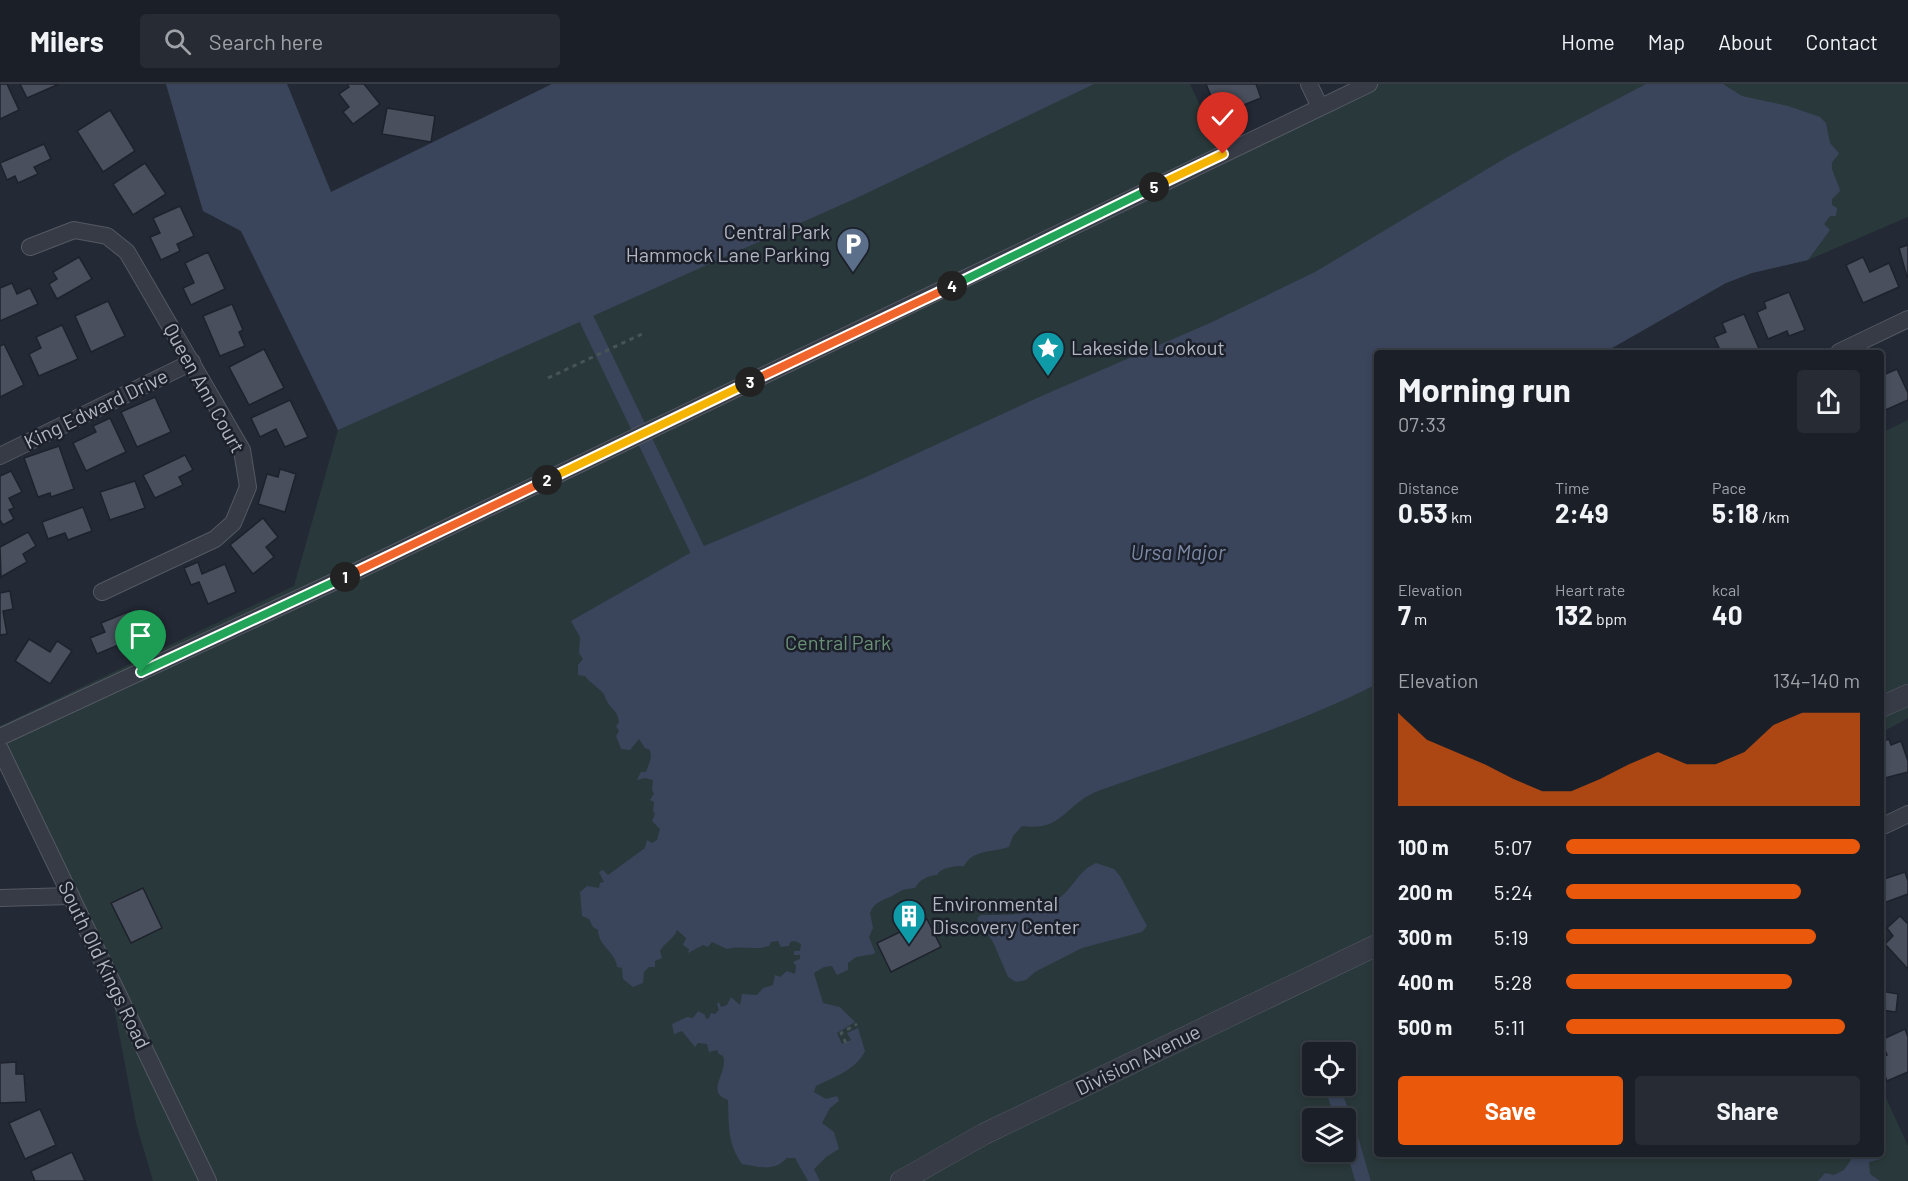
<!DOCTYPE html>
<html lang="en">
<head>
<meta charset="utf-8">
<style>
  :root { --surface:#1a1f28; --page:#272c34; --text:#f1f3f6; --muted:#9fa2a8; --line:#383d45; --accent:#ea580c }
  body { margin:0; font-family:Barlow,sans-serif; background:var(--page); color:var(--text); height:100vh; display:flex; flex-direction:column; font-size:22px; white-space:nowrap }
  * { box-sizing:border-box; margin:0 }
  p { font-size:20px; color:var(--muted) }
  .icon { flex:none; width:33px; height:33px; fill:none; stroke:currentColor; stroke-width:2; stroke-linecap:round; stroke-linejoin:round }
  .map { position:relative; flex:1; overflow:hidden }
  .sheet { position:absolute; left:1374px; top:266px; width:510px; height:807px; display:flex; flex-direction:column; background:var(--surface); border-radius:6px; box-shadow:0 3px 9px #0003,0 0 0 2px var(--line) }
  .sheet>* { flex:none }
  .fabs { position:absolute; left:1302px; top:958px; display:grid; gap:12px }
  .fabs a { display:grid; place-items:center; width:54px; height:54px; border-radius:6px; background:var(--surface); box-shadow:0 3px 9px #0003,0 0 0 2px var(--line); font-size:30px }
  .pin { position:absolute; display:grid; place-items:center; width:51px; height:51px; color:#fff; margin:-62px -26px; border-radius:50% 50% 50% 0; rotate:-45deg; box-shadow:0 0 6px #0007 }
  .pin .icon { rotate:45deg }
  .km { position:absolute; width:30px; height:30px; margin:-15px; border-radius:50%; background:#222; color:#fff; font-size:16px; line-height:30px; text-align:center }
  .round { display:grid; place-items:center; flex:none; width:63px; height:63px; border-radius:6px; background:var(--page) }
  .overview { display:flex; align-items:center; justify-content:space-between; height:102px; padding:0 24px }
  h1 { font-size:33px; font-weight:700; line-height:45px }
  .stats { display:grid; grid-template-columns:repeat(3,1fr); gap:9px; height:102px; padding:6px 24px }
  .stats div { display:grid; align-content:center }
  .stats b { font-size:26px; font-weight:700 }
  .stats small { font-size:16px; font-weight:400 }
  .stats p { font-size:16px }
  .chart { height:168px; padding:12px 24px }
  .chart p { display:flex; justify-content:space-between }
  .chart svg { width:100%; height:108px; margin-top:6px; fill:var(--accent); opacity:.7 }
  .primary-button { display:flex; gap:12px; margin-top:auto; padding:12px 24px }
  .primary-button a { flex:1; height:69px; border-radius:6px; background:var(--accent); color:#fff; font-size:24px; font-weight:700; line-height:69px; text-align:center }
  .primary-button a+a { background:var(--page); color:var(--text) }
  ul { padding:0 24px; list-style:none; font-size:20px }
  li { display:grid; grid-template-columns:96px 72px 1fr; align-items:center; height:45px }
  li i { height:15px; border-radius:8px; background:var(--accent) }
  header { display:flex; align-items:center; gap:36px; box-sizing:border-box; height:84px; padding:0 30px; background:var(--surface); border-bottom:2px solid var(--line) }
  header strong { font-size:28px }
  nav { display:flex; gap:33px; margin-inline-start:auto; font-size:21px }
  .search { width:420px; height:54px; background:var(--page); display:flex; align-items:center; gap:15px; box-sizing:border-box; padding:0 21px; border-radius:6px; color:var(--muted); font-size:22px }
  .map>svg:first-child { display:block }
  .green { fill:#29383a; fill-rule:evenodd }
  .water { fill:#3a455c }
  .lines { fill:none; stroke-linecap:round; stroke-linejoin:round }
  .canal { stroke:#3a455c; stroke-width:15 }
  .building { fill:#494f5d; stroke:#1e222c; stroke-width:1.5 }
  .minor-casing { stroke:#545963; stroke-width:18 }
  .tertiary-casing { stroke:#545963; stroke-width:22 }
  .path { stroke:#465458; stroke-width:3; stroke-dasharray:4.5 4.5; stroke-linecap:butt }
  .minor { stroke:#363b46; stroke-width:16 }
  .tertiary { stroke:#363b46; stroke-width:21 }
  .split-1-casing { stroke:#fff; stroke-width:12 }
  .split-2-casing { stroke:#fff; stroke-width:12 }
  .split-3-casing { stroke:#fff; stroke-width:12 }
  .split-4-casing { stroke:#fff; stroke-width:12 }
  .split-5-casing { stroke:#fff; stroke-width:12 }
  .split-6-casing { stroke:#fff; stroke-width:12 }
  .split-1 { stroke:#22a559; stroke-width:8 }
  .split-2 { stroke:#f0652b; stroke-width:8 }
  .split-3 { stroke:#f5b400; stroke-width:8 }
  .split-4 { stroke:#f0652b; stroke-width:8 }
  .split-5 { stroke:#22a559; stroke-width:8 }
  .split-6 { stroke:#f5b400; stroke-width:8 }
  .labels { text-anchor:middle; stroke-width:5; stroke-linejoin:round; paint-order:stroke }
  .poi-label { font-size:20px; fill:#b1b6c2; stroke:#1c202a; text-anchor:start }
  .street-label { font-size:20px; fill:#b1b6c2; stroke:#1c202a }
  .park-label { font-size:20px; fill:#6b9078; stroke:#1c202a }
  .water-label { font-size:21px; font-style:italic; fill:#7c8aa7; stroke:#1c202a }
</style>
</head>
<body>
<header>
<strong>Milers</strong>
<div class="search"><svg class="icon" aria-label="search" viewBox="0 0 24 24"><circle cx="10" cy="10" r="6"/><path d="M15 15l6 6"/></svg>Search here</div>
<nav><a>Home</a><a>Map</a><a>About</a><a>Contact</a></nav>
</header>
<div class="map">
<svg width="1908" height="1097" viewBox="0 0 1908 1097">
  <rect width="100%" height="100%" fill="#232935"/>
  <!-- green -->
  <g class="green">
    <path d="M166 0H287L331 108 552 0H1190L1223 70 1370 0H1908V133L1808 176 1752 189 1726 199 1605 268H1377V1070H1881V1003L1908 1062V1097H208L0 665V642L294 502 338 346 241 147 203 127ZM1312 969H1346V1002H1312ZM1312 1035H1346V1068H1312Z"/>
    <path d="M1908 336V612L1881 624V349Z"/>
    <path d="M1908 620V634L1881 649V632Z"/>
    <path d="M113 917 199 1097H153L136 1039Z"/>
  </g>
  <!-- water -->
  <g class="water">
    <path d="M166 0H287L331 108 552 0H1094L861 112 338 346 241 147 203 127Z"/>
    <path d="M1646 0H1723L1742 12 1788 22 1820 33 1826 39 1830 59 1839 69C1838 72 1835 74 1833 77 1828 84 1839 98 1840 107L1832 115V121L1837 124 1836 132H1830L1824 140 1830 146 1808 176 1752 189 1726 199 1605 268H1377V600C1288 645 1192 673 1098 707 1066 719 1063 748 1022 742L1013 752 1009 763C995 768 973 765 964 782 955 782 941 783 937 791 929 791 919 796 915 804 899 806 905 805 892 812 882 817 875 817 870 829L873 844 869 853 875 868 874 870 856 873 848 879V886L837 891 832 882 824 883 814 889 823 919 840 923 855 938 837 949 842 960 851 956 847 949 858 944 865 967C856 986 834 993 816 1002L814 1008 826 1015 837 1012 839 1017 830 1024 822 1039 834 1048 839 1065 826 1073 814 1085 820 1097H808L795 1074H787C774 1088 759 1083 742 1080 727 1059 729 1040 728 1016 704 1008 729 989 723 972L719 970 717 966 709 968 707 960 698 959 695 963 682 947 674 950 672 940 687 933 693 934 698 927 705 931 706 935 709 934 711 929 715 930 719 926 717 920 719 918 721 923 727 921 731 913 740 921 742 910 757 911 763 904 773 901 775 891 780 893 787 887 795 890 796 882 793 878 800 875V871H794V867H800L801 860 795 857 790 858 789 862 781 863 778 857 771 858 769 862C756 867 741 861 727 865L712 858 708 863 703 861 688 869 689 865 683 861 686 854 677 846C674 855 664 859 660 867L662 874 655 877V883H649L644 888 643 899 633 903 623 895 622 884 617 883C616 868 598 862 598 846L593 843 589 835 582 832 580 808 587 802 599 804 600 799 604 798 599 788 603 786 608 791 645 764 647 756 652 759 657 756 660 745 652 737 655 730 653 727 654 718 650 716 654 710 652 706 653 696 645 694 637 696 641 688H646L651 674 650 666 645 664 639 655 630 666 621 665 616 652 619 647 616 642 619 638C617 625 612 627 607 617 605 615 605 611 603 609 597 602 590 599 585 592L578 591V581L583 575 579 569 580 553 571 537 697 465 866 393 1037 314 1210 239 1315 188 1509 72Z"/>
    <path d="M1096 779 1114 785 1120 792 1147 842 1142 848 1082 864 1035 888 1026 896 1016 898 1008 893 993 858 977 834 981 831C1009 831 1040 832 1063 811 1075 800 1080 786 1096 779Z"/>
    <path d="M1855 1070H1879L1881 1075 1869 1078 1870 1090 1880 1097H1818L1825 1089 1834 1091 1844 1086Z"/>
  </g>
  <g class="lines">
    <!-- canal -->
    <g class="canal">
      <path d="M587 236 697 465"/>
      <path d="M1336 1014 1344 1035"/>
      <path d="M1346 1038 1363 1097"/>
    </g>
  </g>
  <!-- building -->
  <g class="building">
    <path d="M0 0H7L19 26 0 35Z"/>
    <path d="M20 0H59L27 14Z"/>
    <path d="M347 0H364L380 20 353 40 343 28 349 23 339 10 349 3Z"/>
    <path d="M1206 0H1256L1261 14 1236 24 1232 14 1215 22Z"/>
    <path d="M387 24 435 32 431 58 382 50Z"/>
    <path d="M110 26 135 67 103 88 77 47Z"/>
    <path d="M44 60 51 75 34 83 38 90 18 99 15 92 7 96 0 79Z"/>
    <path d="M145 79 166 110 133 131 113 100Z"/>
    <path d="M180 122 194 152 177 160 180 167 161 176 150 153 160 149 153 134Z"/>
    <path d="M1908 161V192L1907 193 1899 164Z"/>
    <path d="M208 168 225 205 191 221 183 204 194 199 185 179Z"/>
    <path d="M79 173 92 195 57 215 49 200 57 195 53 188Z"/>
    <path d="M1863 173 1870 188 1889 179 1899 203 1863 219 1846 181Z"/>
    <path d="M12 199 17 210 30 204 38 220 0 237V204Z"/>
    <path d="M1789 208 1805 246 1789 252 1787 247 1768 255 1757 228 1766 224 1764 218Z"/>
    <path d="M108 217 125 252 91 268 75 232Z"/>
    <path d="M232 220 243 246 239 248 245 262 220 272 203 232Z"/>
    <path d="M1744 230 1760 267 1721 268 1714 253 1726 248 1722 239Z"/>
    <path d="M62 241 78 275 39 292 29 270 41 264 36 253Z"/>
    <path d="M4 260 24 301 0 313V262Z"/>
    <path d="M264 265 284 304 249 321 229 283Z"/>
    <path d="M1897 285 1908 309V316L1881 328V292Z"/>
    <path d="M155 313 171 348 137 363 121 328Z"/>
    <path d="M290 316 308 353 285 363 276 345 260 353 251 334Z"/>
    <path d="M110 334 126 368 86 387 73 359 96 348 93 342Z"/>
    <path d="M59 362 74 405 51 413 50 409 38 413 24 374Z"/>
    <path d="M185 371 193 386 179 393 183 401 155 414 143 391Z"/>
    <path d="M280 385 296 390 285 428 258 420 267 390 278 393Z"/>
    <path d="M11 387 22 408 9 414 14 424 9 426 14 435 3 441 0 436V392Z"/>
    <path d="M135 397 145 424 110 436 100 408Z"/>
    <path d="M83 423 92 447 68 456 65 449 48 455 42 438Z"/>
    <path d="M263 434 278 453 266 463 274 473 253 490 230 461Z"/>
    <path d="M28 448 36 462 23 470 27 478 1 493 0 463Z"/>
    <path d="M198 478 202 490 225 480 236 508 208 520 199 498 191 501 184 484Z"/>
    <path d="M10 507 13 525 3 527 7 550 0 551V509Z"/>
    <path d="M130 527 140 552 97 570 90 554 105 548 101 539Z"/>
    <path d="M29 555 50 568 57 557 72 567 50 600 15 577Z"/>
    <path d="M1889 655 1891 661 1901 657 1908 677V688L1881 695V658Z"/>
    <path d="M1905 788 1908 797V810L1881 820V796Z"/>
    <path d="M143 804 162 844 131 859 111 819Z"/>
    <path d="M1900 832 1908 840V885L1885 860 1893 852 1887 844Z"/>
    <path d="M927 835 941 863 891 888 877 859Z"/>
    <path d="M1881 907 1898 910 1896 928 1881 926Z"/>
    <path d="M1905 945 1908 953V988L1887 997 1881 982V973L1887 971 1881 956Z"/>
    <path d="M16 978V990H24L26 1018 0 1019V979Z"/>
    <path d="M40 1025 56 1061 25 1075 9 1039Z"/>
    <path d="M72 1068 85 1097H35L31 1087Z"/>
  </g>
  <g class="lines">
    <defs>
      <g id="minor">
        <path d="M1309 0 1320 23"/>
        <path d="M30 163 74 146 107 152 127 168 242 366 248 403 233 439 215 455 102 508"/>
        <path d="M1839 268 1908 235"/>
        <path d="M0 372 192 278"/>
        <path d="M0 653 353 489 1369 0"/>
        <path d="M0 665 208 1097"/>
        <path d="M1881 743 1908 730"/>
        <path d="M0 814 71 812"/>
      </g>
      <g id="tertiary">
        <path d="M1881 623 1908 611"/>
        <path d="M901 1097 984 1050 1377 861"/>
      </g>
    </defs>
    <!-- minor casing -->
    <use href="#minor" class="minor-casing"/>
    <!-- tertiary casing -->
    <use href="#tertiary" class="tertiary-casing"/>
    <!-- path -->
    <g class="path">
      <path d="M548 294 642 250"/>
      <path d="M846 959 841 949 857 940"/>
    </g>
    <!-- minor -->
    <use href="#minor" class="minor"/>
    <!-- tertiary -->
    <use href="#tertiary" class="tertiary"/>
  </g>
  <g class="lines">
    <defs>
      <path id="split-1" d="M141 588 345 493"/>
      <path id="split-2" d="M345 493 547 396"/>
      <path id="split-3" d="M547 396 750 298"/>
      <path id="split-4" d="M750 298 952 202"/>
      <path id="split-5" d="M952 202 1154 103"/>
      <path id="split-6" d="M1154 103 1223 70"/>
    </defs>
    <!-- split-1 casing -->
    <use href="#split-1" class="split-1-casing"/>
    <!-- split-2 casing -->
    <use href="#split-2" class="split-2-casing"/>
    <!-- split-3 casing -->
    <use href="#split-3" class="split-3-casing"/>
    <!-- split-4 casing -->
    <use href="#split-4" class="split-4-casing"/>
    <!-- split-5 casing -->
    <use href="#split-5" class="split-5-casing"/>
    <!-- split-6 casing -->
    <use href="#split-6" class="split-6-casing"/>
    <!-- split-1 -->
    <use href="#split-1" class="split-1"/>
    <!-- split-2 -->
    <use href="#split-2" class="split-2"/>
    <!-- split-3 -->
    <use href="#split-3" class="split-3"/>
    <!-- split-4 -->
    <use href="#split-4" class="split-4"/>
    <!-- split-5 -->
    <use href="#split-5" class="split-5"/>
    <!-- split-6 -->
    <use href="#split-6" class="split-6"/>
  </g>
  <!-- icons -->
  <defs>
    <symbol id="parking-pin" viewBox="-11 -11 22 30"><path d="M0 17L-7.5 6A9.5 9.5 0 1 1 7.5 6Z" fill="#5c6f8a" stroke="#1c202a"/><path d="M-3.5-5.5H1a3.5 3.5 0 0 1 0 7H-1V5.5H-3.5ZM-1-3.4V-.6H.8a1.4 1.4 0 0 0 0-2.8Z" fill="#fff"/></symbol>
    <symbol id="sight-pin" viewBox="-11 -11 22 30"><path d="M0 17L-7.5 6A9.5 9.5 0 1 1 7.5 6Z" fill="#0f9aa8" stroke="#1c202a"/><path d="M0-6L1.8-2.2L6-1.7L2.9 1.2L3.7 5.4L0 3.3L-3.7 5.4L-2.9 1.2L-6-1.7L-1.8-2.2Z" fill="#fff"/></symbol>
    <symbol id="building-pin" viewBox="-11 -11 22 30"><path d="M0 17L-7.5 6A9.5 9.5 0 1 1 7.5 6Z" fill="#0f9aa8" stroke="#1c202a"/><path d="M-4-6H4V6H1V3H-1V6H-4ZM-2.5-4.3h1.7v1.8h-1.7ZM.8-4.3h1.7v1.8H.8ZM-2.5-1h1.7V.8h-1.7ZM.8-1h1.7V.8H.8Z" fill="#fff"/></symbol>
  </defs>
  <g fill-rule="evenodd">
    <use href="#parking-pin" x="834" y="141" width="38" height="52"/>
    <use href="#sight-pin" x="1029" y="245" width="38" height="52"/>
    <use href="#building-pin" x="890" y="813" width="38" height="52"/>
  </g>
  <g class="labels">
    <!-- poi labels -->
    <g class="poi-label">
      <text x="830" y="155" text-anchor="end">Central Park<tspan x="830" dy="23">Hammock Lane Parking</tspan></text>
      <text x="1071" y="271">Lakeside Lookout</text>
      <text x="932" y="827">Environmental<tspan x="932" dy="23">Discovery Center</tspan></text>
    </g>
    <!-- street labels -->
    <g class="street-label">
      <text transform="translate(204 304) rotate(61)" y="7">Queen Ann Court</text>
      <text transform="translate(96 325) rotate(-26)" y="7">King Edward Drive</text>
      <text transform="translate(104 881) rotate(64)" y="7">South Old Kings Road</text>
      <text transform="translate(1138 976) rotate(-26)" y="7">Division Avenue</text>
    </g>
    <!-- park labels -->
    <g class="park-label">
      <text x="838" y="566">Central Park</text>
    </g>
    <!-- water labels -->
    <g class="water-label">
      <text x="1178" y="476">Ursa Major</text>
    </g>
  </g>
</svg>
<div class="fabs">
<a><svg class="icon" aria-label="locate" viewBox="0 0 24 24"><circle cx="12" cy="12" r="6"/><path d="M12 2v4M12 18v4M2 12h4M18 12h4"/></svg></a>
<a><svg class="icon" aria-label="layers" viewBox="0 0 24 24"><path d="M12 4l9 5-9 5-9-5zM3 14l9 5 9-5"/></svg></a>
</div>
<div class="pin" style="left:141px;top:588px;background:#1e9e55"><svg class="icon" aria-label="arrive" viewBox="0 0 24 24"><path d="M6 21V4h12l-3 4 3 4H6"/></svg></div>
<div class="pin" style="left:1223px;top:70px;background:#d93025"><svg class="icon" aria-label="check" viewBox="0 0 24 24"><path d="M5 12l5 5 9-10"/></svg></div>
<b class="km" style="left:345px;top:493px">1</b>
<b class="km" style="left:547px;top:396px">2</b>
<b class="km" style="left:750px;top:298px">3</b>
<b class="km" style="left:952px;top:202px">4</b>
<b class="km" style="left:1154px;top:103px">5</b>
<section class="sheet">
<div class="overview"><div><h1>Morning run</h1><p>07:33</p></div><a class="round"><svg class="icon" aria-label="share" viewBox="0 0 24 24"><path d="M12 15V3M7 8l5-5 5 5M5 13v7h14v-7"/></svg></a></div>
<div class="stats">
<div><p>Distance</p><b>0.53<small> km</small></b></div>
<div><p>Time</p><b>2:49</b></div>
<div><p>Pace</p><b>5:18<small> /km</small></b></div>
</div>
<div class="stats">
<div><p>Elevation</p><b>7<small> m</small></b></div>
<div><p>Heart rate</p><b>132<small> bpm</small></b></div>
<div><p>kcal</p><b>40</b></div>
</div>
<div class="chart"><p><span>Elevation</span>134–140 m</p>
<svg viewBox="0 0 160 44" preserveAspectRatio="none"><path d="M0 44V6L10 17L20 22L30 27L40 33L50 38L60 38L70 33L80 27L90 22L100 27L110 27L120 22L130 11L140 6L150 6L160 6V44z"/></svg>
</div>
<ul>
<li><b>100 m</b>5:07<i style="width:100%"></i></li>
<li><b>200 m</b>5:24<i style="width:80%"></i></li>
<li><b>300 m</b>5:19<i style="width:85%"></i></li>
<li><b>400 m</b>5:28<i style="width:77%"></i></li>
<li><b>500 m</b>5:11<i style="width:95%"></i></li>
</ul>
<div class="primary-button"><a>Save</a><a>Share</a></div>
</section>
</div>
</body>
</html>
